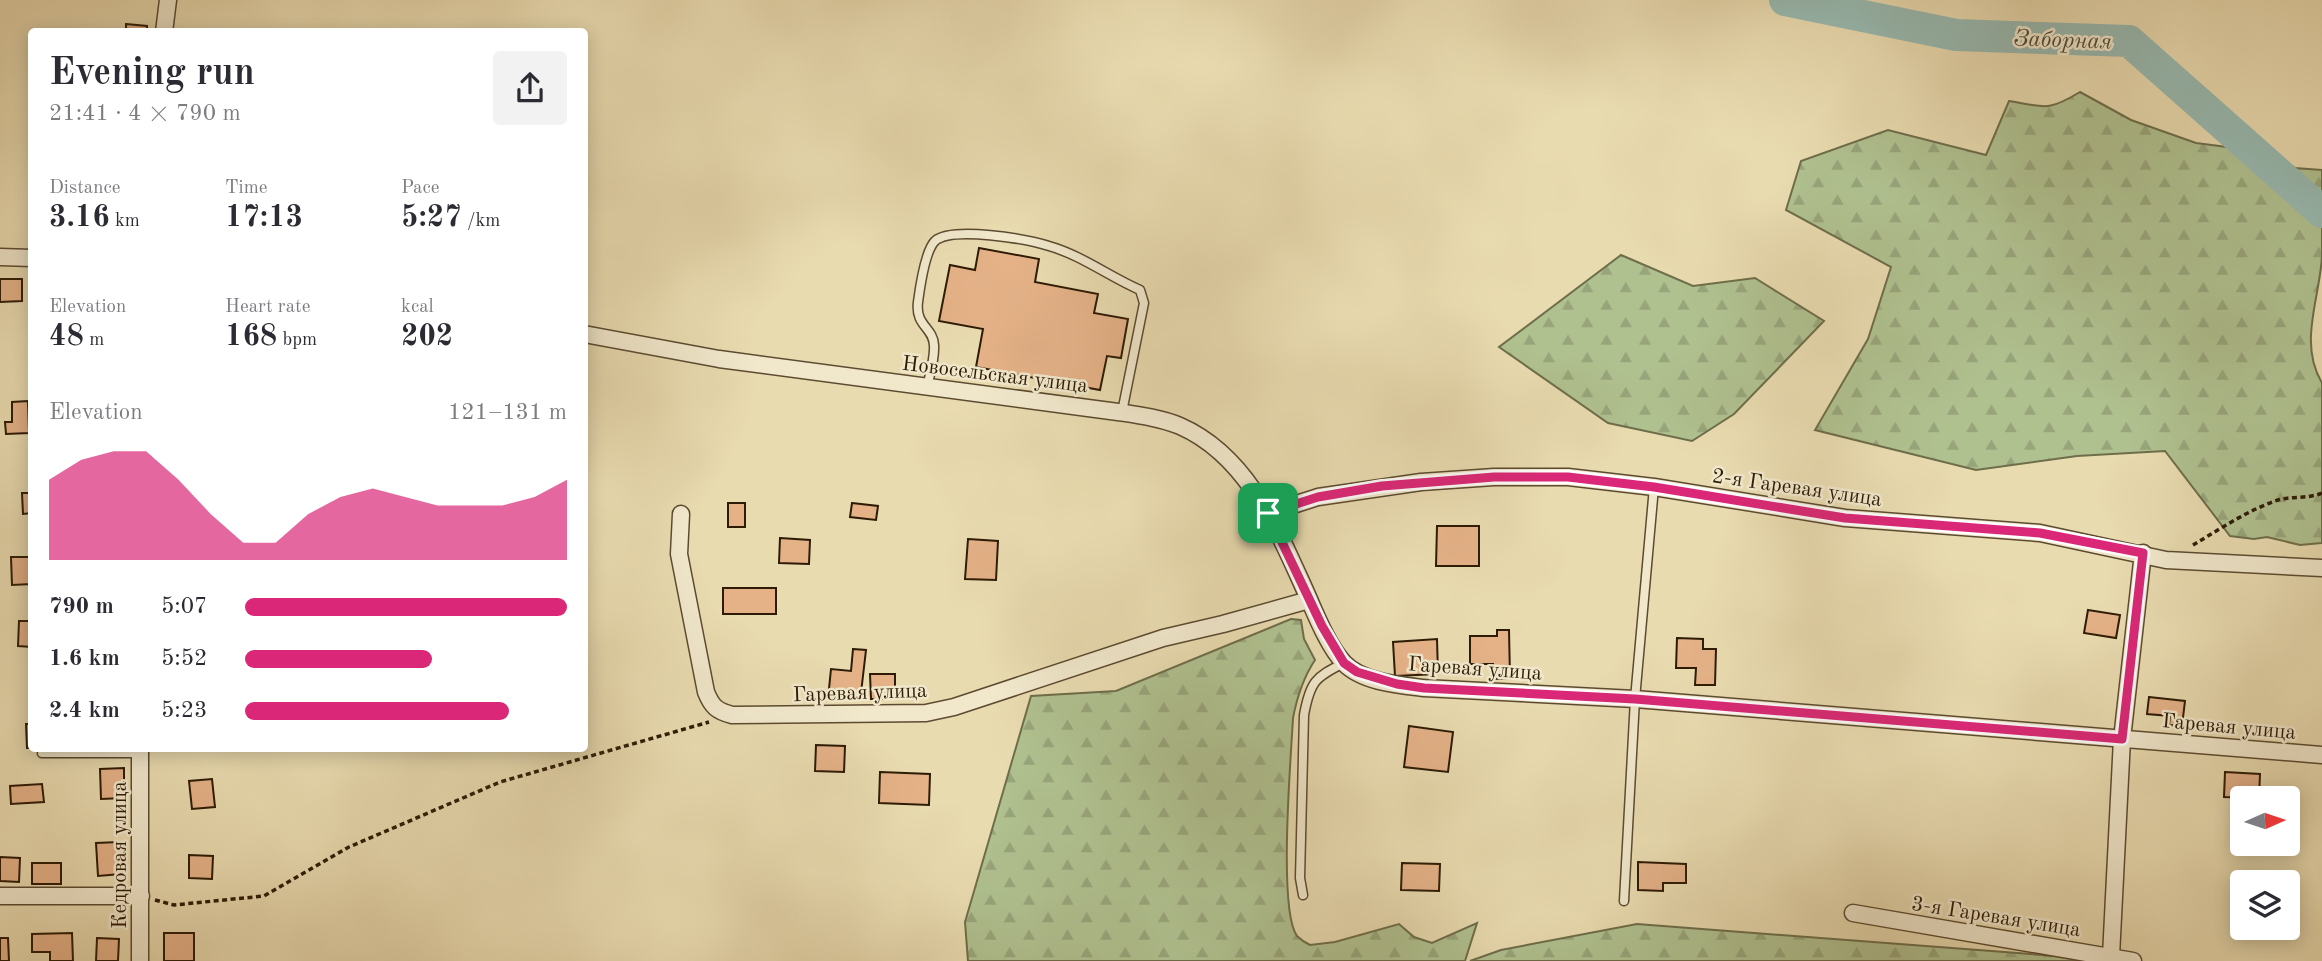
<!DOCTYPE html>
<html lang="en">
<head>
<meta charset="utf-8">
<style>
  :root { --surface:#fff; --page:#f2f2f3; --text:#2b2b33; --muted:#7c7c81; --accent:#db2777 }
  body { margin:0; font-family:"Old Standard TT",serif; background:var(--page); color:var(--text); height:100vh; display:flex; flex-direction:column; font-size:26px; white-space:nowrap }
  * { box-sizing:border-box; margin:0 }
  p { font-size:23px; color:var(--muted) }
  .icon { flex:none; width:38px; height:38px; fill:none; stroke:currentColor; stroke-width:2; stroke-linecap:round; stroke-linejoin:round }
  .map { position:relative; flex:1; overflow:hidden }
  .sheet { position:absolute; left:28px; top:28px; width:560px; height:724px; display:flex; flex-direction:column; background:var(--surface); border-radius:7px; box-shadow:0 4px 18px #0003 }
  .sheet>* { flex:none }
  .needle { width:46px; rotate:87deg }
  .buttons { position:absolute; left:2230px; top:786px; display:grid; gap:14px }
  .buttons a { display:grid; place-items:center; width:70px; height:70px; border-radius:7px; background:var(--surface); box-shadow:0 4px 18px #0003; font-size:35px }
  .pin { position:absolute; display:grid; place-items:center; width:60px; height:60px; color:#fff; margin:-30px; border-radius:14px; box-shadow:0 4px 10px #0006 }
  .round { display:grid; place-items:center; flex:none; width:74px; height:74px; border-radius:7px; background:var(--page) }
  .overview { display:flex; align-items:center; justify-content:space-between; height:119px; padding:0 21px }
  h1 { font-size:38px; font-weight:700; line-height:52px }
  .stats { display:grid; grid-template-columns:repeat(3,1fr); gap:10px; height:119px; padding:7px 21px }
  .stats div { display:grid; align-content:center }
  .stats b { font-size:30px; font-weight:700 }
  .stats small { font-size:19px; font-weight:400 }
  .stats p { font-size:19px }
  .chart { height:196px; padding:14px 21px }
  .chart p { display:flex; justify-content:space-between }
  .chart svg { width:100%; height:126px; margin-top:7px; fill:var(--accent); opacity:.7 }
  ul { padding:0 21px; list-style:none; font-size:23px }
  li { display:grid; grid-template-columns:112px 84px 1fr; align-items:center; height:52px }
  li i { height:18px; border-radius:9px; background:var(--accent) }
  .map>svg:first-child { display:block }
  .forest { fill:url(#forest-firs); stroke:#6e6e4a; stroke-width:2 }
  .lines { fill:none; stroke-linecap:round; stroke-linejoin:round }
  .river { stroke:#98bab1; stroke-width:32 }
  .building { fill:#e5b288; stroke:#2d1b05; stroke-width:2 }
  .service-casing { stroke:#5c4b30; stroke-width:11 }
  .minor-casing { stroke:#5c4b30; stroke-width:19 }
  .path { stroke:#2d1b05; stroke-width:3.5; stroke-dasharray:5 3.5; stroke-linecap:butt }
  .service { stroke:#f1e8cc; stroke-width:8 }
  .minor { stroke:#f1e8cc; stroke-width:16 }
  .route-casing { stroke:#fff; stroke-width:14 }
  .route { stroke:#db2777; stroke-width:9 }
  .labels { text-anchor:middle; stroke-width:5; stroke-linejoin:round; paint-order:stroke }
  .street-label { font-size:21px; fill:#2d1b05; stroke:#f1e8cc }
  .water-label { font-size:23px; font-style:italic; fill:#4d4b39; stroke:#f1e8cc }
</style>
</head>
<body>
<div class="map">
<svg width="2322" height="961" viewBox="0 0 2322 961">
  <defs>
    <pattern id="forest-firs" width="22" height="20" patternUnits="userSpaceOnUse" patternTransform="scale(1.75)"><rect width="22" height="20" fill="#b0c190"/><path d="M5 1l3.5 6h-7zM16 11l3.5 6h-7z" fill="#98a57b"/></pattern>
  </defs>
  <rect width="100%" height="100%" fill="#e9dbb0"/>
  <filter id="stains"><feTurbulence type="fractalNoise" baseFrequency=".00286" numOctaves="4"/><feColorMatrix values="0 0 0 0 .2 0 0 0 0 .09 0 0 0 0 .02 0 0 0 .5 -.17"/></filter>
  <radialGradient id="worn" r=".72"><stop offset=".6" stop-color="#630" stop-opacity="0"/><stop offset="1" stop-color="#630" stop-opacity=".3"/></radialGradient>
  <!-- forest -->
  <g class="forest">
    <path d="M2080 92 2131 120 2196 143 2266 152 2295 168 2322 170C2322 199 2322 228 2322 256 2320 298 2298 343 2322 383V543L2300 545 2267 537 2254 539 2230 536 2165 451 2077 456 1976 470 1815 430 1868 339 1891 267 1786 210 1801 161 1888 130 1986 155 2009 101C2045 107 2047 112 2080 92Z"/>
    <path d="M1621 255 1693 286 1755 278 1824 321 1734 414 1692 441 1608 423 1499 347Z"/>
    <path d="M1291 619 1301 620 1304 639 1315 660C1303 678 1297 697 1293 718 1291 757 1278 910 1297 936 1300 939 1306 943 1310 945L1335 942 1399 924 1414 937 1432 943 1477 923 1465 961H968L965 922 1031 696 1116 691Z"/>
    <path d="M1637 924 2082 958 2090 961H1470L1501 950Z"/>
  </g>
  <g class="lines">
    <!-- river -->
    <path class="river" d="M1785 0 1956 35 2129 41 2322 212"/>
  </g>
  <!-- building -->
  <g class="building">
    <path d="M126 24 147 26V32H126Z"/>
    <path d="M979 248 1039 259 1035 282 1098 294 1094 313 1128 319 1121 358 1107 356 1100 390 976 367 983 329 939 321 950 265 975 270Z"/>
    <path d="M0 279H22V301L0 302Z"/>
    <path d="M28 401 29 433 6 434 5 422H12V402Z"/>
    <path d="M22 493H32V513L23 514Z"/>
    <rect x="728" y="503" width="17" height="24"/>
    <path d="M852 503 878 506 876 520 850 517Z"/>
    <path d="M1437 526H1479V566H1436Z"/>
    <path d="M780 538 810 540 809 564 779 563Z"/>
    <path d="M968 539 998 541 996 580 965 579Z"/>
    <path d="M11 557H32V584L12 585Z"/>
    <rect x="723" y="588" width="53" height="26"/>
    <path d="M2088 610 2120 615 2116 638 2084 633Z"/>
    <path d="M19 621H32V647L18 646Z"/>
    <path d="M1497 630H1509L1510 678 1494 679 1493 664H1470V636H1497Z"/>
    <path d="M1677 638 1703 639V649H1716L1715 685H1695L1696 668H1676Z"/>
    <path d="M1437 639 1438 674 1395 676 1393 642Z"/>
    <path d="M853 649 866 650 861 693 829 689 831 669 851 671Z"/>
    <path d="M870 674H895V699H871Z"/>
    <path d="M2149 697 2185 701 2182 726 2169 725 2170 716 2147 714Z"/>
    <path d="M26 724H32V748H27Z"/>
    <path d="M1409 726 1453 732 1448 772 1404 767Z"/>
    <path d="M816 745 845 746 844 772 815 771Z"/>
    <path d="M124 768V798L101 799 100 769Z"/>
    <path d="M880 772 930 774 929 805 879 803Z"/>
    <path d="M2225 772 2260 774 2259 798 2224 797Z"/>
    <path d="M212 779 215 807 192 809 189 781Z"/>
    <path d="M42 784 44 802 11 804 10 786Z"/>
    <path d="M119 842 121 874 98 876 96 843Z"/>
    <path d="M189 855 213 856 212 879 189 878Z"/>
    <path d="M0 857 20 858 19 882 0 881Z"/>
    <path d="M1638 862 1686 864V883H1663V891L1638 890Z"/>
    <rect x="32" y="863" width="29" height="21"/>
    <path d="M1402 863 1440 864 1439 891 1401 890Z"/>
    <path d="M72 933 73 961H50V952H32V934Z"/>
    <rect x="164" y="933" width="30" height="28"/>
    <path d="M0 938H8L9 961H0Z"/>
    <path d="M97 938 119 939 118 961H96Z"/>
  </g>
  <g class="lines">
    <defs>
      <g id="service">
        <path d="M927 387C930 374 935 358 934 345 933 327 915 326 918 302 920 287 925 251 935 241 952 226 1027 239 1049 246 1081 255 1110 277 1140 290L1144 303 1122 412"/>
        <path d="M42 753H140"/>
        <path d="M1303 895 1300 878 1304 715C1310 682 1315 677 1344 663"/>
        <path d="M1624 901 1635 699 1654 487"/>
      </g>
      <g id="minor">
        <path d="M164 32 168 0"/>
        <path d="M0 257 32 258"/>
        <path d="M584 334 719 359 1118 412C1138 415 1161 418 1180 426 1246 455 1276 526 1304 588 1314 610 1327 645 1344 663 1362 682 1399 685 1424 688L1635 699 2322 755"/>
        <path d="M1268 513 1318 497 1421 482 1494 477H1568L1654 487 1845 518 2040 533 2166 560 2322 568"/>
        <path d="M681 514 679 554 706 692C712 707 717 711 732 715L926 713 954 707 1163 638 1223 624 1309 600"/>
        <path d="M140 749V961"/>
        <path d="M0 896H141"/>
        <path d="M1853 913 2133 961"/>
        <path d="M2111 956 2122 739 2143 553"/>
      </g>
    </defs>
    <!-- service casing -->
    <use href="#service" class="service-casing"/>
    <!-- minor casing -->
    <use href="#minor" class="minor-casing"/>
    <!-- path -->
    <g class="path">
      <path d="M2193 545C2220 529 2248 510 2278 500 2292 496 2308 499 2322 493"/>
      <path d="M155 900 174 905 264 896 349 847 500 782 709 722"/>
    </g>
    <!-- service -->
    <use href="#service" class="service"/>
    <!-- minor -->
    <use href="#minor" class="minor"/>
  </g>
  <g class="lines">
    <defs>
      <path id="route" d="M1494 477H1568L1654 487 1845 518 2040 533 2143 553 2122 739 1635 699 1424 688 1397 684 1357 672 1344 663 1322 626 1268 513 1318 497 1382 486Z"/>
    </defs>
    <!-- route casing -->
    <use href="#route" class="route-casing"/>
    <!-- route -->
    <use href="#route" class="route"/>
  </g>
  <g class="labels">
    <!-- street labels -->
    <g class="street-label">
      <text transform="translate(995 374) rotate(7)" y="7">Новосельская улица</text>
      <text transform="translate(1797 487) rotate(8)" y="7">2-я Гаревая улица</text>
      <text transform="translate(1475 668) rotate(4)" y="7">Гаревая улица</text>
      <text transform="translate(860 692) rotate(-2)" y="7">Гаревая улица</text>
      <text transform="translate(2229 726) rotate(5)" y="7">Гаревая улица</text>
      <text transform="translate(119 855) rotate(-90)" y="7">Кедровая улица</text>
      <text transform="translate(1996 916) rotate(9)" y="7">3-я Гаревая улица</text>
    </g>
    <!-- water labels -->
    <g class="water-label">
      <text transform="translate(2063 39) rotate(2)" y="8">Заборная</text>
    </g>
  </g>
  <rect width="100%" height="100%" filter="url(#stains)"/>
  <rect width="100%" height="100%" fill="url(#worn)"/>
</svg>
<div class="buttons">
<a><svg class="needle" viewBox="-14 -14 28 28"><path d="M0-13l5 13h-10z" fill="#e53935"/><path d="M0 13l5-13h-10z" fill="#7c7c81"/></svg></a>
<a><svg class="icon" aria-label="layers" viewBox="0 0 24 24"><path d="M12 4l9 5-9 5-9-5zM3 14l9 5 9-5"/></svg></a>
</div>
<div class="pin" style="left:1268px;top:513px;background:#1e9e55"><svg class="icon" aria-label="arrive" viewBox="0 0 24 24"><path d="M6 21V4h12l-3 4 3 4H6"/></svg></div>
<section class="sheet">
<div class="overview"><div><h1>Evening run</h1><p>21:41 · 4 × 790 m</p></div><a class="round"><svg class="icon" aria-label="share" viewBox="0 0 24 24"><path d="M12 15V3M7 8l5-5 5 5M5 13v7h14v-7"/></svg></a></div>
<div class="stats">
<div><p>Distance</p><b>3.16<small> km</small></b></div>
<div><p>Time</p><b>17:13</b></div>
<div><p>Pace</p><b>5:27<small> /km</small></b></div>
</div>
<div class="stats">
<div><p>Elevation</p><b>48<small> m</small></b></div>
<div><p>Heart rate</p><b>168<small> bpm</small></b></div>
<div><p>kcal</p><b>202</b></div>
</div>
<div class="chart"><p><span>Elevation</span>121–131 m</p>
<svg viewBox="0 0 160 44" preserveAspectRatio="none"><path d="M0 44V16L10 9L20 6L30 6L40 16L50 28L60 38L70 38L80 28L90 22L100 19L110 22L120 25L130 25L140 25L150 22L160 16V44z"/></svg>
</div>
<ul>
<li><b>790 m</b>5:07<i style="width:100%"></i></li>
<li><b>1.6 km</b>5:52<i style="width:58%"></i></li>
<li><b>2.4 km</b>5:23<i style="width:82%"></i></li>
</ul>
</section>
</div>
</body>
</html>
